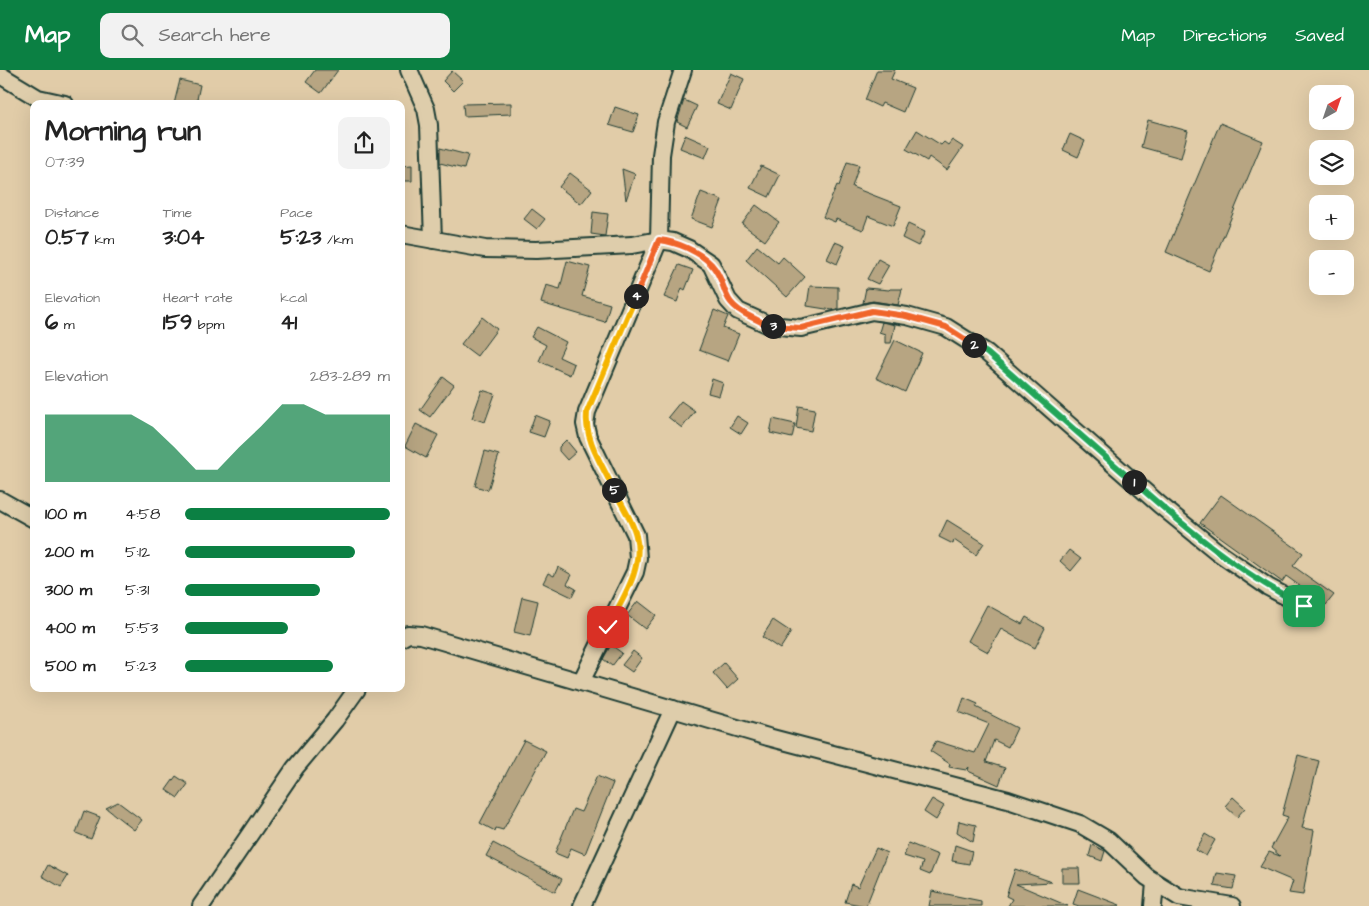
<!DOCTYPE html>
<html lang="en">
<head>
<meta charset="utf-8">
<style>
  :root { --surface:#fff; --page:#f2f2f2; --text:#222; --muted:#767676; --accent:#0b8043 }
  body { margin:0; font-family:"Architects Daughter",sans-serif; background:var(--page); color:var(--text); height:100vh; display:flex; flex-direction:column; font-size:19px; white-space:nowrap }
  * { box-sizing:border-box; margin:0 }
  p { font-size:16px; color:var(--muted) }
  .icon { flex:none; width:28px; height:28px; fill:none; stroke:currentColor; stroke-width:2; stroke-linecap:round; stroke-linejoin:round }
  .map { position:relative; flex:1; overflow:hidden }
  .side { position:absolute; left:30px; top:30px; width:375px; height:592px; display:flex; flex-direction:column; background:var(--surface); border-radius:10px; box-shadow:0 5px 20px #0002 }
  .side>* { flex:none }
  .needle { width:32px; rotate:40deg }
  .tools { position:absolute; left:1309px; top:15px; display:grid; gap:10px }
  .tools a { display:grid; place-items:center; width:45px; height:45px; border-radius:10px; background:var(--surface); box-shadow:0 5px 20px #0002; font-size:25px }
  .pin { position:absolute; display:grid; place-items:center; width:42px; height:42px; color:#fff; margin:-21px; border-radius:10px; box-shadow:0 2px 8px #0006 }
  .km { position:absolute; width:25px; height:25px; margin:-12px; border-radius:50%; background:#222; color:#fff; font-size:14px; line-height:25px; text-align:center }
  .round { display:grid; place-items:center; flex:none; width:52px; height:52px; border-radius:10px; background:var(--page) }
  .overview { display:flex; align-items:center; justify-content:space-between; height:85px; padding:0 15px }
  h1 { font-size:28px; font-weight:700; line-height:38px }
  .stats { display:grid; grid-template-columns:repeat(3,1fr); gap:8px; height:85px; padding:5px 15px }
  .stats div { display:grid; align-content:center }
  .stats b { font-size:21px; font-weight:700 }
  .stats small { font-size:14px; font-weight:400 }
  .stats p { font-size:14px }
  .chart { height:140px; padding:10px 15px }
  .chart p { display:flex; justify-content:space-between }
  .chart svg { width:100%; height:90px; margin-top:5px; fill:var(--accent); opacity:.7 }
  ul { padding:0 15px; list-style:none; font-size:16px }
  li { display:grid; grid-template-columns:80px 60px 1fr; align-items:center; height:38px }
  li i { height:12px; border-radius:6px; background:var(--accent) }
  header { display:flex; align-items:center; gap:30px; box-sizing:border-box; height:70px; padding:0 25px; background:var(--accent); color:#fff }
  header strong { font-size:24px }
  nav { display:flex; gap:28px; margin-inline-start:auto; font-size:18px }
  .search { width:350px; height:45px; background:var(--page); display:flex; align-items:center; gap:12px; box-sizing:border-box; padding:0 18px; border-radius:10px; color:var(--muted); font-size:19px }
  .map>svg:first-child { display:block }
  .building { fill:#b7a582; stroke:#1f3d34 }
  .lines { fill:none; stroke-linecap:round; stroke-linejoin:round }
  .minor-casing { stroke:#1f3d34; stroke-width:20 }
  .minor { stroke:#decdab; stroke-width:16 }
  .split-1-casing { stroke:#fff; stroke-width:10 }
  .split-2-casing { stroke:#fff; stroke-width:10 }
  .split-3-casing { stroke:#fff; stroke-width:10 }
  .split-4-casing { stroke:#fff; stroke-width:10 }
  .split-5-casing { stroke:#fff; stroke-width:10 }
  .split-6-casing { stroke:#fff; stroke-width:10 }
  .split-1 { stroke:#22a559; stroke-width:6 }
  .split-2 { stroke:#22a559; stroke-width:6 }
  .split-3 { stroke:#f0652b; stroke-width:6 }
  .split-4 { stroke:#f0652b; stroke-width:6 }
  .split-5 { stroke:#f5b400; stroke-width:6 }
  .split-6 { stroke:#f5b400; stroke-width:6 }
</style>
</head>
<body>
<header>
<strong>Map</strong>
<div class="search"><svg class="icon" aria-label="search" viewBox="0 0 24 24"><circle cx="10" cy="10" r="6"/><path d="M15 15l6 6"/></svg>Search here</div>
<nav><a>Map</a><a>Directions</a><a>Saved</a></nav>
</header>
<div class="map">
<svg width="1369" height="836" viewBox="0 0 1369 836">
  <rect width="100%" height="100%" fill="#e1cca8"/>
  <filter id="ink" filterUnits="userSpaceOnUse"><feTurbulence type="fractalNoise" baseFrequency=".02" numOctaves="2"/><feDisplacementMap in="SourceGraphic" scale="10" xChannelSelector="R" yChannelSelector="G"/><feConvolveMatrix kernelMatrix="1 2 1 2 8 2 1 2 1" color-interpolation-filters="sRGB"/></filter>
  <g filter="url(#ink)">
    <!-- building -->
    <g class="building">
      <path d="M315 0H338L321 23 306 12Z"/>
      <path d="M877 0H895L891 9 913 18 903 42 882 33 880 37 865 30Z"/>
      <path d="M452 1 463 11 453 21 443 11Z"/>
      <path d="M731 3 744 9 731 40 717 34Z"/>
      <path d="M180 10 200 15 196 34H174Z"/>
      <path d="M684 30 697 36 687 57 677 52Z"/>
      <path d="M511 33V44L464 46 463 34Z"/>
      <path d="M615 37 639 45 633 62 609 55Z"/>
      <path d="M1148 50 1188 61 1181 88 1141 77Z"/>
      <path d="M1220 53 1263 71 1209 201 1166 182Z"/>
      <path d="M917 60 941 75 944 72 948 75 952 70 963 77 947 100 929 87 927 91 906 79Z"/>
      <path d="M1070 64 1085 71 1078 87 1063 80Z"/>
      <path d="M685 65 710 76 705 88 680 78Z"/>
      <path d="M440 78 468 85 464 99 440 93Z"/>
      <path d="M847 92 859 95 852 117 901 136 893 156 868 146 863 160 836 149 835 152 823 147 837 115 839 116Z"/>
      <path d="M412 95V111H401V96Z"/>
      <path d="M761 96 780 105 769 127 750 118Z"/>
      <path d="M622 99 635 104 626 130Z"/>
      <path d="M570 103 592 120 581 134 559 117Z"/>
      <path d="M701 122 722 130 712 157 691 149Z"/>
      <path d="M756 135 779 152 765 171 742 154Z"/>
      <path d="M532 139 545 149 537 159 524 149Z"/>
      <path d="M593 142 608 144 605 166 591 164Z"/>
      <path d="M908 154 925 162 918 176 902 168Z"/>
      <path d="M835 172 845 176 837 194 827 189Z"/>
      <path d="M757 176 778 193 783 187 805 207 787 227 746 190Z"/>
      <path d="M878 189 889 195 878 214 867 209Z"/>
      <path d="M567 191 590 197 582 226 610 234 605 252 541 233 546 215 560 219Z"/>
      <path d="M679 195 693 200 685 220 682 218 677 232 664 227Z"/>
      <path d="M810 216 838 217V239L832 240 807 236Z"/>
      <path d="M866 218 889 220 890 219H902L898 235 873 231 863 233Z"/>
      <path d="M714 240 728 246 723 258 739 264 728 291 699 280Z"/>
      <path d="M482 247 497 259 477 286 461 274Z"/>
      <path d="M882 252 895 255 891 273H885V264L879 262Z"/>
      <path d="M537 257 566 272 559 287 574 294 570 305 539 291 546 275 531 267Z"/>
      <path d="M895 270 922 283 905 322 876 308Z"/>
      <path d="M443 307 454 315 430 347 420 340Z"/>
      <path d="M712 309 723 313 719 326 708 323Z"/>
      <path d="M482 320 495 324 485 352 472 348Z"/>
      <path d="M681 331 695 341 682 358 668 347Z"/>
      <path d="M799 336 815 339 811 361 796 358Z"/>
      <path d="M535 345 550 351 544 367 529 362Z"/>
      <path d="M737 346 748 353 741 364 730 357Z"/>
      <path d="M773 349 795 354 792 368 770 363Z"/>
      <path d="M416 354 438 365 426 388 405 376Z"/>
      <path d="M566 370 576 382 567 390 559 381V377Z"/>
      <path d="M485 381 499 385 488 420 475 416Z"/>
      <path d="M1221 425 1303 483 1293 496 1334 525 1326 535 1286 506 1282 512 1200 453Z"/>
      <path d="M947 450 984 473 976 485 954 470 953 474 939 467Z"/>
      <path d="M1069 480 1081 489 1071 501 1060 491Z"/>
      <path d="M558 497 572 505 567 514 576 519 572 527 543 513 548 503 554 506Z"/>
      <path d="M522 527 538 531 530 566 514 562Z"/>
      <path d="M638 531 656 545 645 559 627 545Z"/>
      <path d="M987 535 1022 554 1026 547 1045 558 1035 578 1001 559 988 582 968 571Z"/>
      <path d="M773 550 791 562 780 579 762 567Z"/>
      <path d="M611 575 622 583 612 596 603 589Z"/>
      <path d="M633 581 642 588 632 602 622 595Z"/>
      <path d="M724 593 738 609 727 619 713 603Z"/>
      <path d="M964 628 978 634 976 637 1017 658 1008 677 994 670 986 692 1005 698 999 715 968 701 969 697 966 700 949 697 950 694 930 681 936 671 975 683 989 654 959 642Z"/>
      <path d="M524 670 546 681 503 760 496 758 495 761 480 753Z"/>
      <path d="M1298 685 1319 691 1302 758 1314 760 1303 825 1289 823 1293 811 1260 797 1269 782 1280 786 1271 778 1288 747 1282 745Z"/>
      <path d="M176 706 188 714 178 728 166 720Z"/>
      <path d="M597 706 613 713 585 784 571 778 567 788 555 783 573 739 581 742Z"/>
      <path d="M1233 727 1245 738 1237 747 1225 736Z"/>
      <path d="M932 729 944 736 936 750 924 742Z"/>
      <path d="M118 732 142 750 134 760 106 738Z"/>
      <path d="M84 741 100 747 91 769 76 763Z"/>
      <path d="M959 751 976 755 973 772 957 762Z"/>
      <path d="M1205 764 1215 770 1206 786 1196 780Z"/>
      <path d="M493 773 562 809 555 822 486 786Z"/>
      <path d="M908 773 938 785 930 805 920 801 923 792 904 786Z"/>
      <path d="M955 775 972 781 969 794 952 791Z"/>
      <path d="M1092 775 1105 781 1102 791 1089 786Z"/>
      <path d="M876 778 887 783 866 836 845 832 851 814 858 817Z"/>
      <path d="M48 795 68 806 61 817 42 806Z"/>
      <path d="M1062 798H1079L1080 813H1062Z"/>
      <path d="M1015 799 1052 812 1016 814 1068 836H1008L1012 829 1006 826Z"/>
      <path d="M1217 803 1236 806 1233 819 1214 816Z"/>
      <path d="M1078 819 1120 835 1119 836H1079L1073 834Z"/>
      <path d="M932 821 981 831V836H929Z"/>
    </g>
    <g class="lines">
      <defs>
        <g id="minor">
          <path d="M409 0 426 39 429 55 433 170"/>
          <path d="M0 5 38 28 65 34"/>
          <path d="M401 164 485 179 536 180 632 175 659 170 673 172 689 179 711 194 728 230 738 241 769 255 801 258 872 241 907 246 946 257 987 283 1160 435 1219 483 1268 517 1304 536"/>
          <path d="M0 430 34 449"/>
          <path d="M401 568 408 564 421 565 768 667 1008 730 1080 754 1109 771 1147 807 1179 827 1232 836"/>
          <path d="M581 612 635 502 638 488 636 465 588 367 585 354 587 342 659 170 661 85 666 52 683 0"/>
          <path d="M201 836 295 698 335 650 357 619"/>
          <path d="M582 836 673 639"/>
          <path d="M1153 836 1155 813"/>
        </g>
      </defs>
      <!-- minor casing -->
      <use href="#minor" class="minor-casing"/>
      <!-- minor -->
      <use href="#minor" class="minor"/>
    </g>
  </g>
  <g class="lines" filter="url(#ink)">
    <defs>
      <path id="split-1" d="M1134 412C1187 459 1241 504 1304 536"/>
      <path id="split-2" d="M974 275 987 283 1134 412"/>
      <path id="split-3" d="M773 256 801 258 872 241 906 246 946 257 974 275"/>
      <path id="split-4" d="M636 226 659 170C677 172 698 181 711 194 730 215 717 231 751 247 758 250 765 255 773 256"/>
      <path id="split-5" d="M614 420C603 396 584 370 587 342L636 226"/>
      <path id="split-6" d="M608 557C622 529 644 499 636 466 633 451 621 434 614 420"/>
    </defs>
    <!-- split-1 casing -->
    <use href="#split-1" class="split-1-casing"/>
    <!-- split-2 casing -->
    <use href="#split-2" class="split-2-casing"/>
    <!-- split-3 casing -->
    <use href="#split-3" class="split-3-casing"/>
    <!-- split-4 casing -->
    <use href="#split-4" class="split-4-casing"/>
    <!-- split-5 casing -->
    <use href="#split-5" class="split-5-casing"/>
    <!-- split-6 casing -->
    <use href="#split-6" class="split-6-casing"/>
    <!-- split-1 -->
    <use href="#split-1" class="split-1"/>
    <!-- split-2 -->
    <use href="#split-2" class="split-2"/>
    <!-- split-3 -->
    <use href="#split-3" class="split-3"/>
    <!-- split-4 -->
    <use href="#split-4" class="split-4"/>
    <!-- split-5 -->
    <use href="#split-5" class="split-5"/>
    <!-- split-6 -->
    <use href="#split-6" class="split-6"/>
  </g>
</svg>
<div class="tools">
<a><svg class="needle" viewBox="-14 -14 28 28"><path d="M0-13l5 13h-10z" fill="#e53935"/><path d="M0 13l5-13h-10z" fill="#767676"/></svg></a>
<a><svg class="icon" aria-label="layers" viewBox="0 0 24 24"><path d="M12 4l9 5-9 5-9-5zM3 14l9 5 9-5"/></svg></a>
<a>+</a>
<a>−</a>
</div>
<div class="pin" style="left:1304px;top:536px;background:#1e9e55"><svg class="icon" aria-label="arrive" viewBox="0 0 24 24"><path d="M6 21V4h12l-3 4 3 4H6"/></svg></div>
<div class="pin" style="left:608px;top:557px;background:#d93025"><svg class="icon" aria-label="check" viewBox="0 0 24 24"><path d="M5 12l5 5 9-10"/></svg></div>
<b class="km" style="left:1134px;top:412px">1</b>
<b class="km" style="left:974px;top:275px">2</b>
<b class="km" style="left:773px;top:256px">3</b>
<b class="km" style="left:636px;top:226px">4</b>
<b class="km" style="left:614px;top:420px">5</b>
<section class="side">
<div class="overview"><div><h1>Morning run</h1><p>07:39</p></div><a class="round"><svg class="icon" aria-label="share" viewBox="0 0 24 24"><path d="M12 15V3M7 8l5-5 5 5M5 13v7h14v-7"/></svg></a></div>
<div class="stats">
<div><p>Distance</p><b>0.57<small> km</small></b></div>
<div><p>Time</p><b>3:04</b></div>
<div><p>Pace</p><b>5:23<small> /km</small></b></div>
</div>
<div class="stats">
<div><p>Elevation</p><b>6<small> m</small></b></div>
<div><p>Heart rate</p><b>159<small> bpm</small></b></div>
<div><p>kcal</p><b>41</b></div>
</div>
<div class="chart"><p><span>Elevation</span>283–289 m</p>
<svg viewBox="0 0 160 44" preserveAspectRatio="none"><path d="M0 44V11L10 11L20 11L30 11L40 11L50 17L60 27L70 38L80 38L90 27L100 17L110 6L120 6L130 11L140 11L150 11L160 11V44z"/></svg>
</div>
<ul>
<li><b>100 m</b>4:58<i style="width:100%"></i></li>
<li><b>200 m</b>5:12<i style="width:83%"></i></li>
<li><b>300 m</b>5:31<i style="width:66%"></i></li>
<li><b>400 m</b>5:53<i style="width:50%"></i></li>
<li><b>500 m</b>5:23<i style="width:72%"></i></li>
</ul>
</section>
</div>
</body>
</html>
